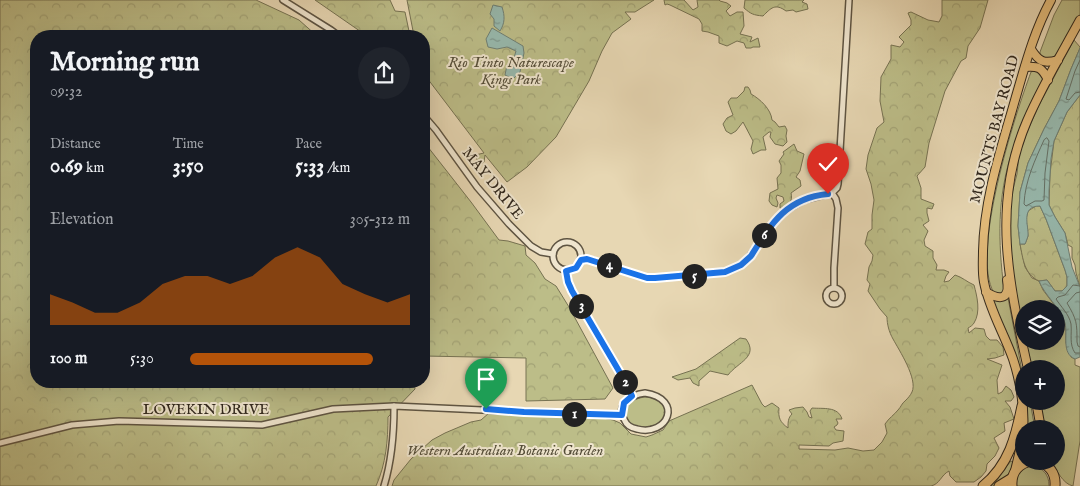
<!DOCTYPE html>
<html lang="en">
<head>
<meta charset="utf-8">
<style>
  :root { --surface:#171b24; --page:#20242c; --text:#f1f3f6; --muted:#9ea1a6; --accent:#b45309 }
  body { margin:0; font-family:"IM FELL English",serif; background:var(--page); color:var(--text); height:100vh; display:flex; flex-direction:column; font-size:19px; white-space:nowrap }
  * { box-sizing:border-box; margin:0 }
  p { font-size:16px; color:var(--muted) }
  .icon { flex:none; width:28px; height:28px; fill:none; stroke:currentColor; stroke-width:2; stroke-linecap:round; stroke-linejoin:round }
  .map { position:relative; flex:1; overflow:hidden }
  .details { position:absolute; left:30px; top:30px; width:400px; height:358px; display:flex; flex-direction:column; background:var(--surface); border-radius:20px; box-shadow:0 5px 20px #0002 }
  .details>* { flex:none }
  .tools { position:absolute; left:1015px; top:300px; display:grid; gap:10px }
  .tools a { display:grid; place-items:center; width:50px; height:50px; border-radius:50%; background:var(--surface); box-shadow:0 5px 20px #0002; font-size:25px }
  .pin { position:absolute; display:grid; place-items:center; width:42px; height:42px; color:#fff; margin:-51px -21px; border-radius:50% 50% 50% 0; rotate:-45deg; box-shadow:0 0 5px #0007 }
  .pin .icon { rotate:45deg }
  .km { position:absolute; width:25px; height:25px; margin:-12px; border-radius:50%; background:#222; color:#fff; font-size:14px; line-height:25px; text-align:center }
  .round { display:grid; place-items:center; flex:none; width:52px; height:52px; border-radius:26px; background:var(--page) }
  .headline { display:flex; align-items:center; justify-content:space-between; height:85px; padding:0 20px }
  h1 { font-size:28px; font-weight:800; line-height:38px }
  .stats { display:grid; grid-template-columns:repeat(3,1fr); gap:8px; height:85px; padding:5px 20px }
  .stats div { display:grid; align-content:center }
  .stats b { font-size:21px; font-weight:800 }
  .stats small { font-size:14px; font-weight:400 }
  .stats p { font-size:14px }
  .chart { height:140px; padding:10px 20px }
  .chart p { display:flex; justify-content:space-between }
  .chart svg { width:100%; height:90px; margin-top:5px; fill:var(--accent); opacity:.7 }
  ul { padding:0 20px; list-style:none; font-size:16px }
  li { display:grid; grid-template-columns:80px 60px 1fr; align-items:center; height:38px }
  li i { height:12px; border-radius:6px; background:var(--accent) }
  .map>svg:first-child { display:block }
  .green { fill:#bcbd88; stroke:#767252 }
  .forest { fill:url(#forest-crowns); stroke:#767252 }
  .water { fill:url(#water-ripples); stroke:#6e7f74 }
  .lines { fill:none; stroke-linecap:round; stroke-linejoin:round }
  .shore { stroke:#647066; stroke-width:1 }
  .minor-casing { stroke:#5e5442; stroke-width:8 }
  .primary-casing { stroke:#31281d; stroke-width:10 }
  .trunk-casing { stroke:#31281d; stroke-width:11 }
  .minor { stroke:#efe5ce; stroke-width:5 }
  .primary { stroke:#e4bc7a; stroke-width:8 }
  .trunk { stroke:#e4bc7a; stroke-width:9 }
  .route-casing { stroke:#fff; stroke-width:10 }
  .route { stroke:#1a73e8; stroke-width:6 }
  .labels { text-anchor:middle; stroke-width:4; stroke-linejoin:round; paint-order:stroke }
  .park-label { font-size:15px; font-style:italic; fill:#544d38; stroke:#efe5ce }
  .street-label { font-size:15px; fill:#31281d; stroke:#efe5ce }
</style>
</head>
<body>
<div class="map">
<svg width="1080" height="486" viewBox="0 0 1080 486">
  <defs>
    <pattern id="forest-crowns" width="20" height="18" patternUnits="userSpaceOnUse" patternTransform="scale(1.25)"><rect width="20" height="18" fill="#bcbd88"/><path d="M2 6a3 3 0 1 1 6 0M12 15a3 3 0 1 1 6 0" fill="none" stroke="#a2a275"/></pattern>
    <pattern id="water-ripples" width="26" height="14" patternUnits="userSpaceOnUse" patternTransform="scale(1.25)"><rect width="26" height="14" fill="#97b9ae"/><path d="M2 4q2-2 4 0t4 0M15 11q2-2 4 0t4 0" fill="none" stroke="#7c968d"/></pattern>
  </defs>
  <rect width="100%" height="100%" fill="#e7d7b3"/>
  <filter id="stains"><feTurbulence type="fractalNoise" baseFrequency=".004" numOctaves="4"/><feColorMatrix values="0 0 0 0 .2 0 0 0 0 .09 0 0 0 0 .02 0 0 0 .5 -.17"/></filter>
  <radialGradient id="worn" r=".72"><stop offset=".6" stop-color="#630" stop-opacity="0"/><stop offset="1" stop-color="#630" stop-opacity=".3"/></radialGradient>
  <!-- green -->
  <g class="green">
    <path d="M1062 0H1080V14L1058 52 1054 57 1049 59 1040 56V52L1054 15Z"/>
    <path d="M1074 40 1080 47V48L1071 69 1059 101 1044 129 1028 163 1020 192 1018 226 1020 244 1025 267 1032 278 1039 281 1043 290 1062 315 1066 325V343L1071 357 1075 359V365L1080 367V441L1073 486C1063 484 1056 470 1052 461H1056V429H1043L1037 401H1056V369H1029L1024 347 1041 342 1042 344 1049 341H1056V309H1043L1037 302 1030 309H1024V341L1009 248 1010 201 1017 174 1019 155 1027 132 1039 105Z"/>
    <path d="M1035 70 1039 71 1043 77 1042 82C1031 105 1020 128 1012 152 997 197 998 242 1004 289L1003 292 1000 295 994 293C970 253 1015 115 1031 72Z"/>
    <path d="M1007 298H1008L1022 371 1017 364 993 300 998 301Z"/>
    <path d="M644 397C654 397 667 401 664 413L665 414C663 421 657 426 650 426L649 427C622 431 615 402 644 397Z"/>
    <path d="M1027 401H1030L1035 429H1026L1027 418Z"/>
    <path d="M1011 461 1013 462C1011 474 1007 478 998 486H990Z"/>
    <path d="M1032 466C1043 468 1049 474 1049 486H1015C1018 474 1018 468 1032 466Z"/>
  </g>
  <!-- forest -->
  <g class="forest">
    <path d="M0 0H256L299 20 317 36H36V381H414L415 389 388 417C388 440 386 464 376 486H0Z"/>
    <path d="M315 0H390L395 11 405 12 410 36H367Z"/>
    <path d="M407 0H654L635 12H625L631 19 612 33 602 51 589 81 556 137 527 167 507 182 485 155 484 162 480 166 475 155 484 153 424 74V36H414Z"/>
    <path d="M664 0H684L693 10 698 7 697 0H719L720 1 727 3 731 6 726 11 730 16 737 12H743L744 26 740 34 752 37 750 42 758 38 760 47H753L751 48H746L744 43 737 41 727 46 719 43V36L708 32 702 31V24L699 19 670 5 667 4 665 5Z"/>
    <path d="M745 0H804L802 2 807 4 808 9 796 12 793 10 786 11C775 3 771 8 763 16 753 15 751 14 744 8Z"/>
    <path d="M942 0H988L980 28 968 46 966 58 961 61 945 91 929 143 925 167 917 176 921 188V199L934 204 932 209 927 208V213L929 221 923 225 928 231 924 240 925 246 933 251V258L937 265 936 270H944L949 272 946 276 944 282 949 281 955 275C962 277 967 282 974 285 977 296 981 312 974 323 973 325 970 327 968 328L969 333 975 328 984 329 986 336 990 340H997L1003 347 1004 355 995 358 987 359 1002 365 997 380 998 394 1002 392 1006 386 1011 390 1014 397 1011 401H1005L1010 407 1014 419 1004 423 1005 431 994 438 999 448 995 456 987 464 986 471 981 477 974 482H956L950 476 949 471C941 475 940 484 931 486H392L394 480 411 459 432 440 445 433 471 422 481 420 489 413 603 418 613 420 620 423 631 434 646 437 652 435 663 430 669 421 752 385 762 404 765 407 772 403 779 408C778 418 780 422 788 428 788 422 788 418 792 414L789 410 795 408 803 407 807 412 809 417 812 418 810 411 812 408C823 409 838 406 842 419H836L838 423 837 425 834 427 836 430 844 431 843 441 833 443 829 446 799 445V449L835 450 848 448 863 451 874 450 882 442 887 433 885 424C889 418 894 415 898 410 901 407 902 403 905 401 908 398 910 396 912 392 918 379 899 350 893 339 889 332 887 324 887 317L880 309 868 291 870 284 867 280 869 267 872 261 873 255 865 244 868 232 872 229V215L874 200 871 184 866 169 868 155 877 128 884 122 880 101 881 77 891 59V45L900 47 904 42 899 37 911 25V20L908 13 911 12 928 20 939 22 942 16Z"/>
    <path d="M745 87H748L750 90 751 94C760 99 771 109 772 120L775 122 779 127 785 126 787 130 786 136 787 142 783 146 775 144 770 137 771 132H769L763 137 766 150H761L753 154 751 149 753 141 743 122 736 131 731 134 726 131 723 124 727 118 733 115 728 102 731 98H737L744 91Z"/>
    <path d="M1080 95V287L1076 273 1075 265 1072 258V247L1068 245 1065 233 1055 217 1049 205 1050 174 1054 141 1067 112Z"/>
    <path d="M424 142 471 202 499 240 508 241 525 246 526 255 535 263 545 279 556 286 569 307 613 388 605 399 526 401V358L424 356V187L427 180 424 179Z"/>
    <path d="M794 144 797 151 804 154 800 171 796 177 800 180 801 186 791 193C793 201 789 204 784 209L780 208V204L784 201 783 197 777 195 776 198 778 203 777 207 772 205 769 201 770 193 778 189 777 178 781 173V165L779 161 784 154 783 152Z"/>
    <path d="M1036 206H1040L1046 219 1065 270 1067 277V286L1062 291H1055L1047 280 1039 281C1024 274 1023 259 1020 244H1025L1028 236 1026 219 1028 211Z"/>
    <path d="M740 338 746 339C759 357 738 362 728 375L710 371 699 381V386L693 383 690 378 678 380 672 377 696 369Z"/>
  </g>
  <!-- water -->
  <g class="water">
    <path d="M493 5 502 7C505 16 505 23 500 31L494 26V19L490 14Z"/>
    <path d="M492 28 523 46 524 53 520 72 513 79 505 75 507 65 513 61 516 51 507 47 497 49 488 47 486 39Z"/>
    <path d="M1080 48V95L1067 112 1054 141 1051 159 1049 191V205L1055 217 1065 233 1072 267 1080 287V357L1075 359C1061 353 1068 335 1065 323 1060 307 1045 296 1039 281L1047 280 1055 291H1062L1067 286V277L1065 270 1046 219 1040 206C1020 206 1029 226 1028 236 1027 239 1026 242 1025 244H1020L1018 226 1020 192 1028 163 1044 129 1059 101 1071 69Z"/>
  </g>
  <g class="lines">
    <!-- shore -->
    <g class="shore">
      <path d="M1080 60 1075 71 1066 99 1069 100 1075 93 1080 92"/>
      <path d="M1047 138 1049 141 1045 173 1044 200 1042 201H1035L1026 206 1024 204C1025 181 1035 160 1044 140Z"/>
      <path d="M1080 286 1073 285 1065 295 1058 297 1056 299C1061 307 1069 314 1071 324 1072 335 1069 344 1075 353H1080"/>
      <path d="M1080 292 1076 293 1067 303C1077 320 1077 323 1077 342L1078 346 1080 347"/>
    </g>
    <defs>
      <g id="minor">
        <path d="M283 0 331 30 339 36"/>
        <path d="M424 116 436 130 477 187 509 224 531 246 541 252 553 254"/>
        <path d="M832 193 837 188 838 184 849 0"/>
        <path d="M832 193 836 199 838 208 834 268V288"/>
        <circle cx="567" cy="256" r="14"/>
        <path d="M581 260H592L647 278H655L725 272 741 265 747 260 772 224 785 211 804 200 832 193"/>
        <path d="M567 271 568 282 572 291 626 383 632 396"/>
        <circle cx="834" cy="296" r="8"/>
        <path d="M645 393C684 399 668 437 637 429 632 428 627 426 625 421 615 405 630 395 645 393Z"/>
        <path d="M0 443 72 425 119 421 262 425 333 409 394 406 524 412 622 415"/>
        <path d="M384 486C392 460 394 433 394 406"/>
      </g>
      <g id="primary">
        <path d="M1031 49C1039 62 1044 64 1058 60"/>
        <path d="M1025 67C1038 66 1042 67 1048 80"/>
        <path d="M986 292C1001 301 1010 299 1007 280"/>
        <path d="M1028 369C1009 284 991 205 1027 121 1042 86 1062 53 1080 20"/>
        <path d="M1036 401 1041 429"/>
        <path d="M1015 471C1018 458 1022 444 1023 431 1025 409 1020 380 1013 359 1004 333 989 309 984 282 982 272 983 261 983 251 984 199 1001 149 1015 100 1025 66 1034 31 1051 0"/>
      </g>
      <g id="trunk">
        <path d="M1036 461C1049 464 1056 473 1055 486"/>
        <path d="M983 486C1009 465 1016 436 1022 406"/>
        <path d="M999 486 1012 478"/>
        <path d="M1012 486C1011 473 1018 464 1031 461"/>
      </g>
    </defs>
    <!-- minor casing -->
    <use href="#minor" class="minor-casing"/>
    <!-- primary casing -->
    <use href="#primary" class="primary-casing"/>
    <!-- trunk casing -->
    <use href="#trunk" class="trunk-casing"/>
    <!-- minor -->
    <use href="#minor" class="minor"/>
    <!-- primary -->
    <use href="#primary" class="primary"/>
    <!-- trunk -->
    <use href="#trunk" class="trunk"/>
  </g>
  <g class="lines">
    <defs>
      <path id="route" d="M486 409 524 412 622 415 624 403 632 396 626 383 572 291 568 282 566 271 576 268 581 260 587 259 647 278H655L725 272 741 265 751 256C771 224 786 198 828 194"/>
    </defs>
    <!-- route casing -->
    <use href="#route" class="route-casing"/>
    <!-- route -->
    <use href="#route" class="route"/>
  </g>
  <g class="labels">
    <!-- park labels -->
    <g class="park-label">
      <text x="511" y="67">Rio Tinto Naturescape<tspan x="511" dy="17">Kings Park</tspan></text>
      <text x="505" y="455">Western Australian Botanic Garden</text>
    </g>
    <!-- street labels -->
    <g class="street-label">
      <text transform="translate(994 129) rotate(-75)" y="5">MOUNTS BAY ROAD</text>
      <text transform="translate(493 183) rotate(51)" y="5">MAY DRIVE</text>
      <text x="206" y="414">LOVEKIN DRIVE</text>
    </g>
  </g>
  <rect width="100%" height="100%" filter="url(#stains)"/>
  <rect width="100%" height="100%" fill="url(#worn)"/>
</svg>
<div class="tools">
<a><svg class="icon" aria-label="layers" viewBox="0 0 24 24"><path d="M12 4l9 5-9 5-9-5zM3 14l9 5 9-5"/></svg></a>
<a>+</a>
<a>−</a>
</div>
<div class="pin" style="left:486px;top:409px;background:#1e9e55"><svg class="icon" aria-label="arrive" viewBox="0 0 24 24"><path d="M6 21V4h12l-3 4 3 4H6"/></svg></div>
<div class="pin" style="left:828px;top:194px;background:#d93025"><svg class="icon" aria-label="check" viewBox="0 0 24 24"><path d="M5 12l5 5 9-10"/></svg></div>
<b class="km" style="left:574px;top:414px">1</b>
<b class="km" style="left:625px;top:382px">2</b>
<b class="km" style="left:581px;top:306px">3</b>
<b class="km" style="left:609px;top:265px">4</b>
<b class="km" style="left:694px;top:276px">5</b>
<b class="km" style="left:764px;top:235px">6</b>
<section class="details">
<div class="headline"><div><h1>Morning run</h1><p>09:32</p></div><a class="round"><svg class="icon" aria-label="share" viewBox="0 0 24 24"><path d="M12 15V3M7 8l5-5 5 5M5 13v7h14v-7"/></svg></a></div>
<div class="stats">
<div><p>Distance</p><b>0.69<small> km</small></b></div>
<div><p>Time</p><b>3:50</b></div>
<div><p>Pace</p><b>5:33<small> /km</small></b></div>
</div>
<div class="chart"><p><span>Elevation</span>305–312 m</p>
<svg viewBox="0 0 160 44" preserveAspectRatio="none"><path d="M0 44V29L10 33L20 38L30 38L40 33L50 24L60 20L70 20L80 24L90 20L100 11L110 6L120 11L130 24L140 29L150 33L160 29V44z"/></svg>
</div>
<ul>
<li><b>100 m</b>5:30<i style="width:83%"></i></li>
</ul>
</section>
</div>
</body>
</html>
